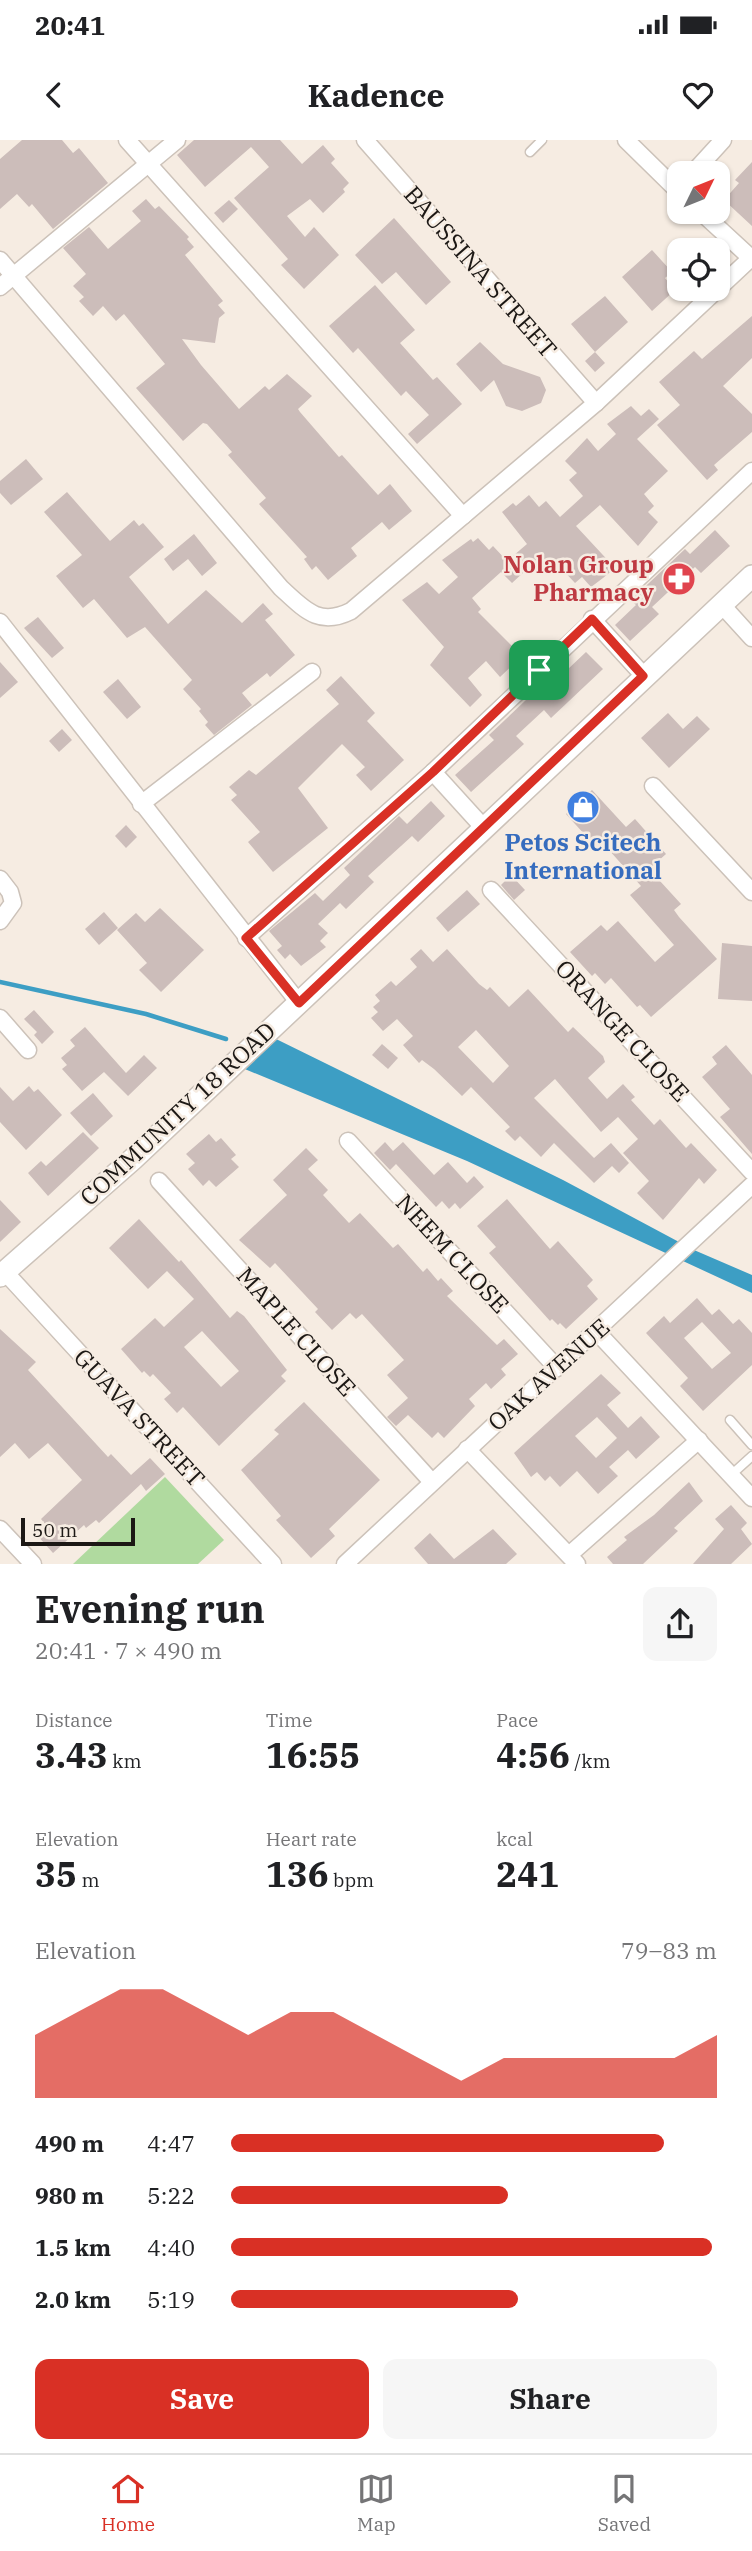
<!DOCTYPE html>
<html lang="en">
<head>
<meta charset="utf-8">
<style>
  :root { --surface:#fff; --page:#f6f6f6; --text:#202124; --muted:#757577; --line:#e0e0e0; --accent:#d93025 }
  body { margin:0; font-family:"IBM Plex Serif",serif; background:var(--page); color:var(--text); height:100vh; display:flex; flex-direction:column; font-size:26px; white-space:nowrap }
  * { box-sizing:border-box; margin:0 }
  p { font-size:23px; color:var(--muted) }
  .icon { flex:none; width:38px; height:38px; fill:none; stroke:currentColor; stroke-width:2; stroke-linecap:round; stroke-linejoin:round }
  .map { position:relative; height:1424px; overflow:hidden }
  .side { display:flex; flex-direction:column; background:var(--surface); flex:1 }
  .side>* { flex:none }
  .needle { width:46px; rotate:47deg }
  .buttons { position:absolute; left:667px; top:21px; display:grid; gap:14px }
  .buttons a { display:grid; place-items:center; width:63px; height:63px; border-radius:14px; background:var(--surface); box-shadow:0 2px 5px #0004; font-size:35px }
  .scale { position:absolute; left:21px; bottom:18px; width:114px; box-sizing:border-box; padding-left:7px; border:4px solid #1c1815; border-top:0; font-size:19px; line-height:24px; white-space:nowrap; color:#1c1815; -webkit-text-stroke:5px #f6ece2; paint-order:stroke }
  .pin { position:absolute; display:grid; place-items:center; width:60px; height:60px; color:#fff; margin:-30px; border-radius:14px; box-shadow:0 4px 10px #0006 }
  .round { display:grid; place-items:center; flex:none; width:74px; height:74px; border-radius:14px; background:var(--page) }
  .head { display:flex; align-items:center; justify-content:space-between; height:119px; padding:0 35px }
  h1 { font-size:38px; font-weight:700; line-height:52px }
  .figures { display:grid; grid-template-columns:repeat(3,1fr); gap:10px; height:119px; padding:7px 35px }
  .figures div { display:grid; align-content:center }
  .figures b { font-size:35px; font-weight:700 }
  .figures small { font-size:19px; font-weight:400 }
  .figures p { font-size:19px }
  .chart { height:196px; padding:14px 35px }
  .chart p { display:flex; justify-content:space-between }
  .chart svg { width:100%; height:126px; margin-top:7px; fill:var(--accent); opacity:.7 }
  .button { display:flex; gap:14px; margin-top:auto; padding:14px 35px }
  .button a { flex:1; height:80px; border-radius:14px; background:var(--accent); color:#fff; font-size:28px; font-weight:700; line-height:80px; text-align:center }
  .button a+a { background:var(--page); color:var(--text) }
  ul { padding:0 35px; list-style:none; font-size:23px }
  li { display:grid; grid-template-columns:112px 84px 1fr; align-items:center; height:52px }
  li i { height:18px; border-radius:9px; background:var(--accent) }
  .status { display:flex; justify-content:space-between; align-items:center; height:49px; padding:0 35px; background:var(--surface); direction:ltr }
  .status svg { height:19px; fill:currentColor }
  header { display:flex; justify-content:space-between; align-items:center; height:91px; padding:0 35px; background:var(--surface); font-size:32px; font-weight:700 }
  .tab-bar { display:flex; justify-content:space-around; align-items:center; height:98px; border-top:2px solid var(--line); background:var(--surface); font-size:19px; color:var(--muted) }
  .tab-bar a { display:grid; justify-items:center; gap:4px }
  .tab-bar .current { color:var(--accent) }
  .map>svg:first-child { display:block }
  .green { fill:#b0da9f }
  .water { fill:#3d9ec4 }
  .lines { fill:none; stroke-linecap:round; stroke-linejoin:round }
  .stream { stroke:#3d9ec4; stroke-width:4.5 }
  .building { fill:#ccbdba; fill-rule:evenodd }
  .lane-casing { stroke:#ccc2b9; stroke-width:11 }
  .street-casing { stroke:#ccc2b9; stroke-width:19 }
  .secondary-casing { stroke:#ccc2b9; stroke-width:24 }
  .lane { stroke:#fff; stroke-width:8 }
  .street { stroke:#fff; stroke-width:16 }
  .secondary { stroke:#fff; stroke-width:21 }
  .route-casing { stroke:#fff; stroke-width:14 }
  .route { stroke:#d93025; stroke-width:9 }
  .labels { text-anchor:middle; stroke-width:5; stroke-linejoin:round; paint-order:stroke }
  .street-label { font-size:24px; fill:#1c1815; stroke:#f6ece2 }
  .health-label { font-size:24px; font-weight:bold; fill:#be3a42; stroke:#f6ece2; text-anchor:end }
  .shop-label { font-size:24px; font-weight:bold; fill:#366cbe; stroke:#f6ece2 }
</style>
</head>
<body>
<div class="status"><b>20:41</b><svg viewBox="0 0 49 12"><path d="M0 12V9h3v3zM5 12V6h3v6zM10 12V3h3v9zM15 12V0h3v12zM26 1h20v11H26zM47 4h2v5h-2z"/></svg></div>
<header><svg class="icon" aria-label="back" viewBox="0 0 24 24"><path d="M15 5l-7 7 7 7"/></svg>Kadence<svg class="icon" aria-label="heart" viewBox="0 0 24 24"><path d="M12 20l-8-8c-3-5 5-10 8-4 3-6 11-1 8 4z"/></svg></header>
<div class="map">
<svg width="752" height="1424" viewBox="0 0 752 1424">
  <rect width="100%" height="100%" fill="#f6ece2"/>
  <!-- green -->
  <path class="green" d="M165 1337 224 1400 198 1424H73Z"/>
  <!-- water -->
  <path class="water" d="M272 897 563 1040 694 1110 752 1135V1153L467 1021 240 927Z"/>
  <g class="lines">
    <!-- stream -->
    <path class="stream" d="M0 842 146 874 226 899"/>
  </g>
  <!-- building -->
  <g class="building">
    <path d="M22 0H62L73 13 79 8 108 43 53 89 32 64 29 67 17 54 0 69V19Z"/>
    <path d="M194 0H280L302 24 323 5 335 19 331 23 349 43 343 49 345 52 323 73 310 59 287 76 305 97 314 87 339 115 304 149 281 125 288 119 234 58 269 27 251 7 205 47 177 15Z"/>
    <path d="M752 22V86L724 60 739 43 735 40Z"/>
    <path d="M146 59 155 69 159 66 189 97 187 99 194 107 185 115 223 161 218 165 225 173 219 178 215 203 182 199 201 225 239 269 265 246 269 250 287 234 312 256 298 269 300 272 339 317 342 315 378 355 390 344 412 371 389 390 382 382 351 408 357 416 328 440 316 426 312 430 304 419 307 417 259 364 266 358 228 315 232 312 207 284 203 283 183 301 136 248 165 224 124 174 116 181 103 166 93 176 79 161 84 157 73 146 86 134 63 108 89 87 108 109 141 81 132 71Z"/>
    <path d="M229 60 238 69 223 83 214 73Z"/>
    <path d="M394 78 451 142 426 165 396 132 382 144 355 115Z"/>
    <path d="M652 110 672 132 665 138 675 150 652 171 622 137Z"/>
    <path d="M375 145 415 190 400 203 433 240 437 237 462 264 417 304 408 294 429 275 406 251 401 256 358 208 353 213 329 186Z"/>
    <path d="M605 156 628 182 595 212 605 223 595 232 585 221 595 212 571 184Z"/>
    <path d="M752 176V218L723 246 752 274V292L714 325 718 330 707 340 657 285 680 265 659 242 694 211 702 219Z"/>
    <path d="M480 202 503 224 540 237 546 250 541 263 522 271 506 266 494 240 481 252 456 224Z"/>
    <path d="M631 266 641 276 649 269 659 279 637 299 668 331 644 354 654 366 648 372 658 382 638 406 600 365 576 386 615 428 603 438 591 447 582 437 575 443 559 426 549 435 537 420 512 443 501 432 472 458 481 469 478 472 522 516 500 537 486 521 468 538 482 555 470 567 430 525 444 507 402 460 427 442 439 454 458 437 442 420 471 399 473 402 478 398 489 410 493 406 507 421 527 404 502 372 513 363 516 366 529 355 539 367 546 361 560 377 583 356 569 340 577 333 565 321 587 298 598 311 616 294 607 284Z"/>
    <path d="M26 319 43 339 11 365 0 353V341Z"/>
    <path d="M67 352 110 401 134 380 139 386 143 383 164 407 129 437 168 484 206 450 242 483 263 463 273 474 265 480 295 515 270 537 267 533 242 553 252 565 214 595 205 585 208 582 199 571 201 569 183 549 192 540 145 487 127 498 94 459 83 468 56 436 82 415 44 372Z"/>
    <path d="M715 390 730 406 701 433 695 427 652 467 659 474 630 501 615 485 636 465 631 460 685 409 690 414Z"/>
    <path d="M194 394 217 423 202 436 188 419 173 431 164 419Z"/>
    <path d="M38 477 64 508 52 518 24 488Z"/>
    <path d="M586 512 603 529 551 578 544 570 516 596 524 604 471 652 455 635 494 600 489 595 506 579 544 543 548 548Z"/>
    <path d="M0 522 18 542 0 558Z"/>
    <path d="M341 536 375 573 367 581 404 620 371 651 356 635 365 627 342 604 298 648 328 688 273 732 248 702 260 692 231 660 237 655 229 647 249 630 256 635 339 564 326 550Z"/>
    <path d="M118 539 141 567 127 579 103 552Z"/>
    <path d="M668 573 683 589 697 576 710 589 669 628 641 598Z"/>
    <path d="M62 589 72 600 59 612 49 601Z"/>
    <path d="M592 650 626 687 635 679 666 714 649 729 681 764 674 770 679 777 717 819 651 877 640 865 637 867 611 838 605 844 595 833 592 836 570 812 601 785 607 791 618 781 655 822 674 805 630 755 641 746 601 701 595 706 566 674Z"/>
    <path d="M431 661 445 676 418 702 412 696 368 736 374 742 346 769 340 763 318 784 328 793 320 801 326 807 301 826 290 814 285 819 277 810 282 806 269 791 315 753 323 761 350 735 344 728 399 676 407 684Z"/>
    <path d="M126 685 137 697 126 708 115 696Z"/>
    <path d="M511 735 525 750 514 760 501 745Z"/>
    <path d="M467 750 480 764 448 792 436 778Z"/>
    <path d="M160 768 204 810 161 852 139 830 147 823 117 790 136 773 145 782Z"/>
    <path d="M104 772 118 788 99 805 85 789Z"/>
    <path d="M722 803 752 806V861L718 859Z"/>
    <path d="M421 809 433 822 447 809 479 844 487 850 490 847 509 867 528 849 568 892 573 887 603 916 605 922 588 938 607 959 623 944 635 957 631 960 654 985 660 979 686 1008 691 1003 717 1030 704 1044 699 1038 663 1080 637 1053 649 1041 623 1013 638 999 618 977 601 992 555 939 534 958 594 1018 611 1003 629 1023 619 1033 612 1026 594 1043 554 1003 541 1017 520 996 515 1001 505 991 510 987 471 947 462 956 434 929 422 920 419 923 403 905 413 896 397 879 383 891 371 878 378 872 373 867 380 861 375 855 391 841 396 846 417 827 410 819ZM476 890 509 926 493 943 458 907Z"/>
    <path d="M34 870 54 892 42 904 34 895 37 892 24 879Z"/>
    <path d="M85 887 126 933 144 915 157 928 128 956 104 932 82 951 62 929 67 925 61 918 75 906 70 900Z"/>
    <path d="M382 904 398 918 388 929 372 915Z"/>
    <path d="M726 905 752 935V1014L720 977 730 969 702 937 717 924 712 917Z"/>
    <path d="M29 946 34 952 38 949 62 975 26 1010 0 982V947L13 961Z"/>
    <path d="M93 953 113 976 91 996 70 973Z"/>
    <path d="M83 992 99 1008 48 1056 28 1033 41 1021 46 1026Z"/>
    <path d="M209 994 216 1002 221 998 236 1015 231 1019 239 1027 216 1047 209 1040 203 1046 188 1029 195 1023 186 1014Z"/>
    <path d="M385 1002 393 1011 403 1002 434 1035 448 1022 467 1043 474 1036 484 1047 460 1069 455 1063 449 1069 442 1061 436 1067 396 1024 390 1030 374 1013Z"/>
    <path d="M306 1008 318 1020 308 1029 328 1050 323 1055 349 1083 360 1073 393 1108 398 1104 423 1132 427 1128 438 1141 441 1138 453 1151 447 1156 497 1205 504 1199 518 1214 501 1229 506 1235 491 1249 486 1243 469 1259 475 1266 444 1298 438 1292 432 1298 408 1275 396 1286 387 1277 408 1258 387 1235 404 1220 362 1174 356 1179 350 1173 332 1190 315 1172 318 1169 275 1123 270 1128 239 1100 287 1055 273 1040Z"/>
    <path d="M507 1059 550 1109 558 1101 593 1140 587 1146 598 1159 566 1189 560 1183 558 1185 552 1179 550 1181 489 1113 496 1107 477 1086Z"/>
    <path d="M0 1060 21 1082 0 1102Z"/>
    <path d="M139 1079 179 1122 181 1120 230 1178 237 1171 244 1176 287 1230 281 1236 286 1241 219 1306 183 1267 177 1273 164 1259 171 1253 153 1234 150 1237 144 1231 142 1233 121 1209 155 1178 164 1187 194 1159 167 1131 148 1149 109 1108ZM202 1191 239 1231 221 1247 184 1207Z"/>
    <path d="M697 1158 712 1175 719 1169 733 1184 739 1179 752 1193V1225L703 1271 680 1246 688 1238 646 1193 664 1176 670 1183ZM702 1182 731 1213 712 1229 684 1198Z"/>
    <path d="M0 1189 36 1222 28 1230 108 1317 111 1314 131 1335 150 1318 165 1334 146 1351 141 1344 99 1383 96 1380 86 1388 84 1385 53 1413 36 1394 46 1385 41 1379 82 1340 48 1303 29 1319 15 1303 0 1317Z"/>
    <path d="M601 1234 621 1253 607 1265 628 1288 641 1276 660 1297 636 1319 628 1310 609 1327 618 1336 598 1354 577 1331 560 1347 550 1336 545 1341 537 1332 531 1337 514 1313ZM597 1277 617 1298 596 1318 575 1296Z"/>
    <path d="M304 1262 380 1340 329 1389 335 1396 311 1418 276 1380 281 1376 241 1330 279 1294 274 1290Z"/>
    <path d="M689 1342 703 1361 674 1388 678 1391 643 1424H613L607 1417 627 1400 624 1397 654 1375Z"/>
    <path d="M731 1365 747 1383 741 1389 752 1404 731 1424H693L724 1389 715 1379Z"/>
    <path d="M493 1389 517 1414 506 1424H428L414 1408 430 1393 454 1419Z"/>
  </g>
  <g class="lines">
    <defs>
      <g id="lane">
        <path d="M530 12 542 0"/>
        <path d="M730 1280 752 1305"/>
        <path d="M731 1335 752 1316"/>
      </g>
      <g id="street">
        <path d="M127 0 463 376"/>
        <path d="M365 0 596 263"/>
        <path d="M626 0 679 52"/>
        <path d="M693 33 723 0"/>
        <path d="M701 72 752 119"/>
        <path d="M0 120 281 448C305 470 319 487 351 471L596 263 751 118"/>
        <path d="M0 147 177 0"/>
        <path d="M721 464 752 498"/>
        <path d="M592 479 644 536"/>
        <path d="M0 482 299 863"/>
        <path d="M433 632 483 687"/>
        <path d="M653 646 752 752"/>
        <path d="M141 664 312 532"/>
        <path d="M0 739 10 752 13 763 0 781"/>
        <path d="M491 750 752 1032"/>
        <path d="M246 798 433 632 752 331"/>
        <path d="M0 878 28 910"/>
        <path d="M348 1001 557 1228"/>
        <path d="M159 1041 432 1342"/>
        <path d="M5 1132 273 1424"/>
        <path d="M597 1192 752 1358"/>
        <path d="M467 1309 577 1424"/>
        <path d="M0 1389 33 1424"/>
        <path d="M569 1415 699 1300"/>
        <path d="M345 1424 752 1045"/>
      </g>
      <path id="secondary" d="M0 1136 133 1019 752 436"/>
    </defs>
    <!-- lane casing -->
    <use href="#lane" class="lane-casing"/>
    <!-- street casing -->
    <use href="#street" class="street-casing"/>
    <!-- secondary casing -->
    <use href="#secondary" class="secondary-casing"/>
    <!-- lane -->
    <use href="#lane" class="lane"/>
    <!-- street -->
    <use href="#street" class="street"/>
    <!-- secondary -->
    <use href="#secondary" class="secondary"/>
  </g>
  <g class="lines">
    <defs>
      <path id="route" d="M592 479 643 536 299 863 246 798 433 632Z"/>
    </defs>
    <!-- route casing -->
    <use href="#route" class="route-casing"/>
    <!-- route -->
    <use href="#route" class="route"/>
  </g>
  <!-- icons -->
  <defs>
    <symbol id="pharmacy-disc" viewBox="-11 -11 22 22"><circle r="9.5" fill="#e0444e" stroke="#f6ece2"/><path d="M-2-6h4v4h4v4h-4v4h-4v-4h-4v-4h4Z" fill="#fff"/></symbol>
    <symbol id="shop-disc" viewBox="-11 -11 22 22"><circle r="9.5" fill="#3f7fe0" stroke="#f6ece2"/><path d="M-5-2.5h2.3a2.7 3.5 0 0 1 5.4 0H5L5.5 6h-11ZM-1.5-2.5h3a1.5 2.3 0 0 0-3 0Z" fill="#fff"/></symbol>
  </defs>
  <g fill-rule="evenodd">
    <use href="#pharmacy-disc" x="660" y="420" width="38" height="38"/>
    <use href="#shop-disc" x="564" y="648" width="38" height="38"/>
  </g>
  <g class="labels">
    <!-- street labels -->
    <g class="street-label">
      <text transform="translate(480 132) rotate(49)" y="8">BAUSSINA STREET</text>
      <text transform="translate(622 891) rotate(47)" y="8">ORANGE CLOSE</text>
      <text transform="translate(178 974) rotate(-43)" y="8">COMMUNITY 18 ROAD</text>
      <text transform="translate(452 1114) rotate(47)" y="8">NEEM CLOSE</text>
      <text transform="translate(296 1192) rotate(48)" y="8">MAPLE CLOSE</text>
      <text transform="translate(549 1235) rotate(-42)" y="8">OAK AVENUE</text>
      <text transform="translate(139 1278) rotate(47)" y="8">GUAVA STREET</text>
    </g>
    <!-- health labels -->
    <g class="health-label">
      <text x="654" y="433">Nolan Group<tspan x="654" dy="28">Pharmacy</tspan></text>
    </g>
    <!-- shop labels -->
    <g class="shop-label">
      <text x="583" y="711">Petos Scitech<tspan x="583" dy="28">International</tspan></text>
    </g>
  </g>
</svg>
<div class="buttons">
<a><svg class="needle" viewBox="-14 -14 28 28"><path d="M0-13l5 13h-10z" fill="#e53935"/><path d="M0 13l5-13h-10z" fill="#757577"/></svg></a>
<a><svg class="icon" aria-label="locate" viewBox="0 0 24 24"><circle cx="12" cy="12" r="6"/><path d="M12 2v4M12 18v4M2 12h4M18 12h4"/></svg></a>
</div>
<div class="scale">50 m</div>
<div class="pin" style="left:539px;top:530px;background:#1e9e55"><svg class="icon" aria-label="arrive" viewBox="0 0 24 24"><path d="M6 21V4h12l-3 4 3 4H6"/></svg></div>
</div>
<section class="side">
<div class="head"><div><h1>Evening run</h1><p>20:41 · 7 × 490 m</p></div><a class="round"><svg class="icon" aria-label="share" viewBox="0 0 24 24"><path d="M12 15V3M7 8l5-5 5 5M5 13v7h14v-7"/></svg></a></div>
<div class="figures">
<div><p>Distance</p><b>3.43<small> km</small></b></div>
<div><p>Time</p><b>16:55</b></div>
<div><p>Pace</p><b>4:56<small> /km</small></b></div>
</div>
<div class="figures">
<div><p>Elevation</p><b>35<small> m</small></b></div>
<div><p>Heart rate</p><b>136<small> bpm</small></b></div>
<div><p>kcal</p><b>241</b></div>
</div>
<div class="chart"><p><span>Elevation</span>79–83 m</p>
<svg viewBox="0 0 160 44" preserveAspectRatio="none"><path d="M0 44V22L10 14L20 6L30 6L40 14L50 22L60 14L70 14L80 22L90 30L100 38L110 30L120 30L130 30L140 30L150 30L160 22V44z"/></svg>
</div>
<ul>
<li><b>490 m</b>4:47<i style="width:89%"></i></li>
<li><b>980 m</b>5:22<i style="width:57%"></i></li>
<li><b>1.5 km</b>4:40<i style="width:99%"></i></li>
<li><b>2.0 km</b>5:19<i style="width:59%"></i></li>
</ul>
<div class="button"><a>Save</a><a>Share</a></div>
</section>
<nav class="tab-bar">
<a class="current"><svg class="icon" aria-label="home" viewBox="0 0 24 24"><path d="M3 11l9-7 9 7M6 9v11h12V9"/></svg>Home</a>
<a><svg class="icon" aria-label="map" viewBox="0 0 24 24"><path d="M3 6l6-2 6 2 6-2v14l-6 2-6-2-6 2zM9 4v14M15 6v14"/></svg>Map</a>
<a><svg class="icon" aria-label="saved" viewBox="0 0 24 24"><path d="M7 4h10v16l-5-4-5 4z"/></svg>Saved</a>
</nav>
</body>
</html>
